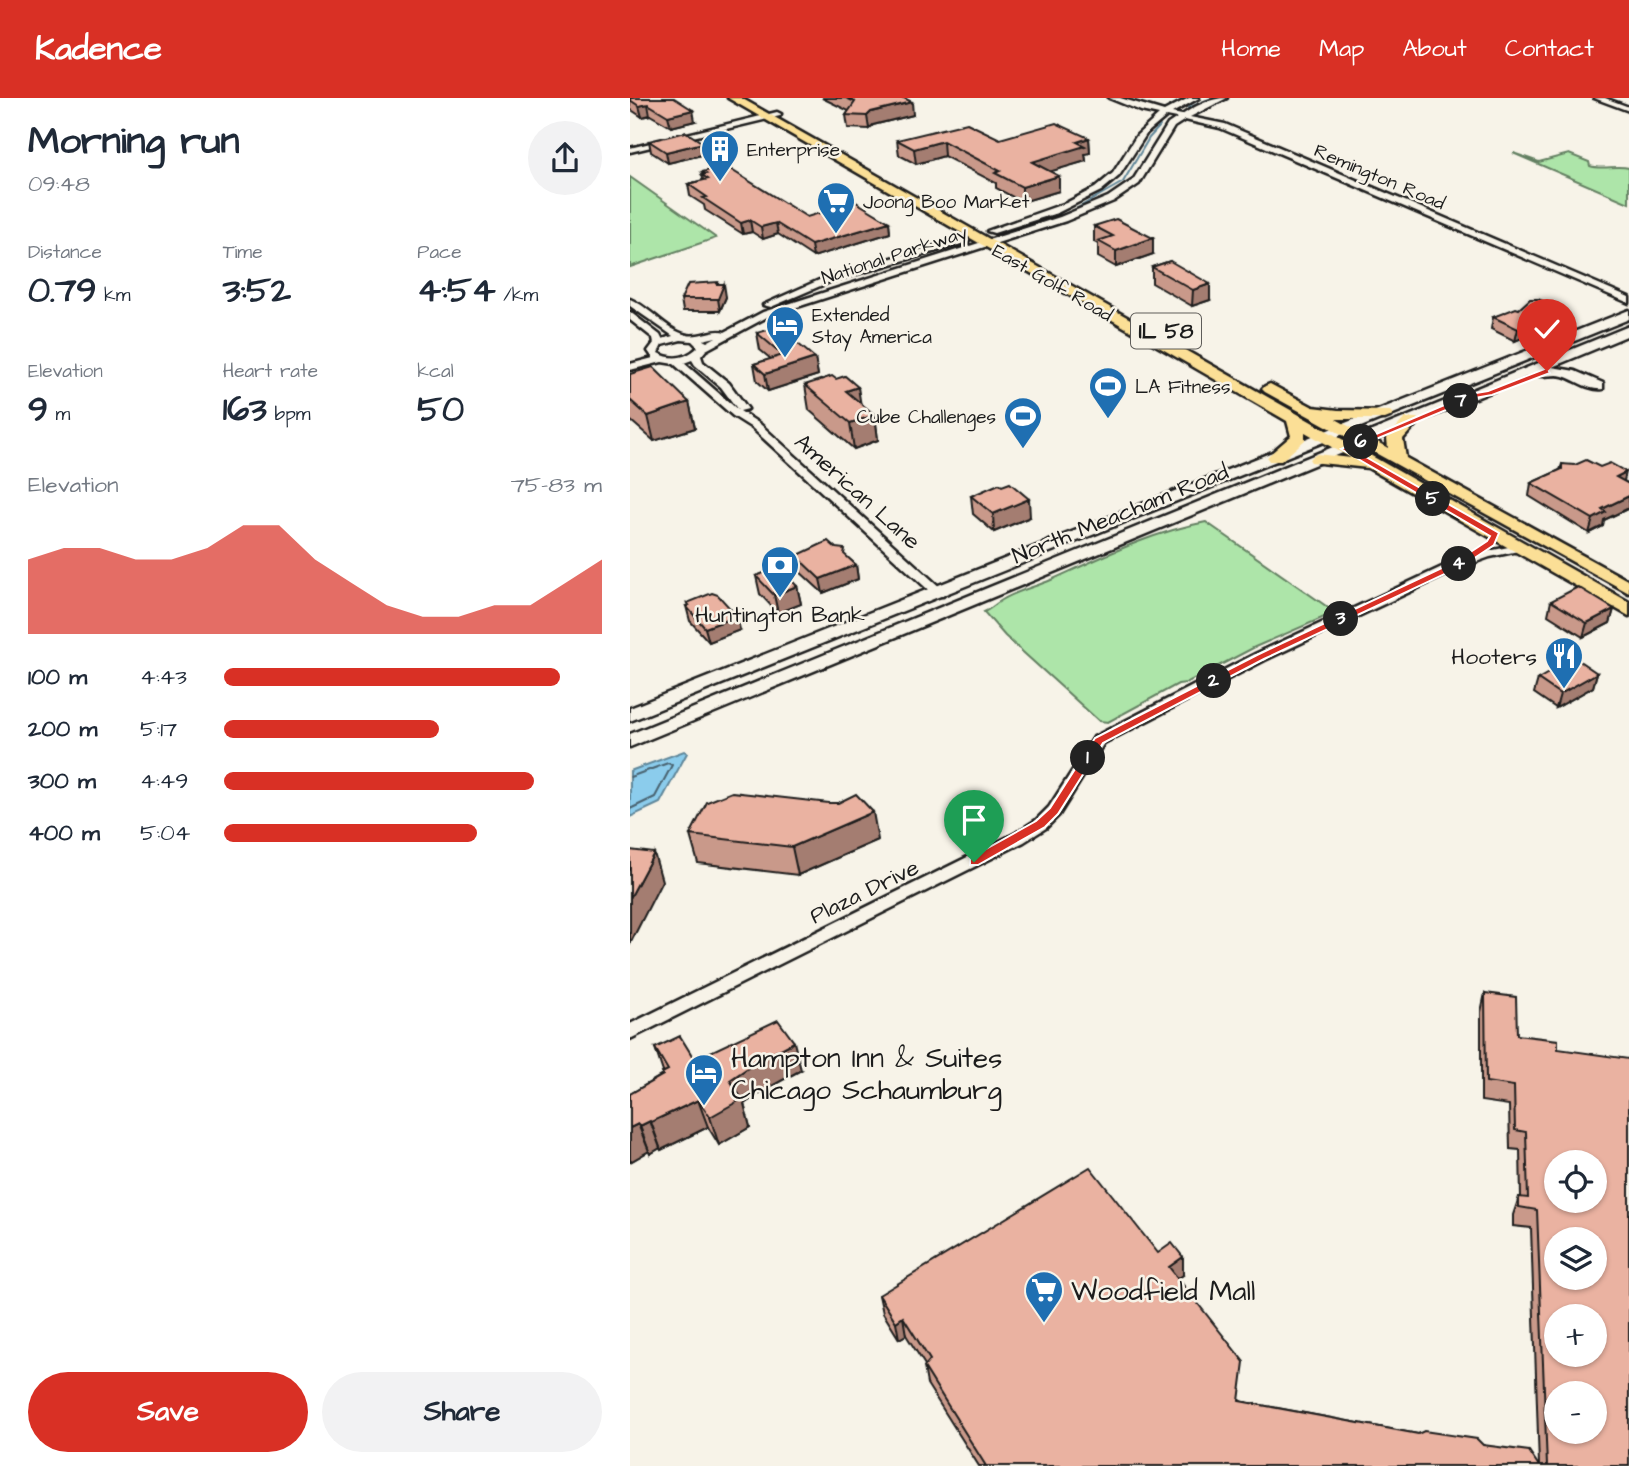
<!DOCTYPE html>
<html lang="en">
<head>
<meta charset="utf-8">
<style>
  :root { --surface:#fff; --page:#f2f2f3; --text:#1f2937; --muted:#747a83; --accent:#d93025 }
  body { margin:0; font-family:"Architects Daughter",sans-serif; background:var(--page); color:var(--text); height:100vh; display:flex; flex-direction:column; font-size:26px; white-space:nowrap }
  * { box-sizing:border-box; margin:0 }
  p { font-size:23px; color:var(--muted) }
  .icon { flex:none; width:38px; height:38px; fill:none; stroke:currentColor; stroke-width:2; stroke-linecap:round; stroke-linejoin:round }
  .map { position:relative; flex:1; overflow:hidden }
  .sheet { display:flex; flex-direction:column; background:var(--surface); width:630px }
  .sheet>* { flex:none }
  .controls { position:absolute; left:914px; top:1052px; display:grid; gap:14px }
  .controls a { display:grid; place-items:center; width:63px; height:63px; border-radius:50%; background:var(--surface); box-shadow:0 2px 5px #0004; font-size:35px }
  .pin { position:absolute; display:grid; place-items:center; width:60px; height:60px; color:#fff; margin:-72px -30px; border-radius:50% 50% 50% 0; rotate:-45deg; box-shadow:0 0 7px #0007 }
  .pin .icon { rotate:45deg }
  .km { position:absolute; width:35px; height:35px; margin:-18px; border-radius:50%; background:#222; color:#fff; font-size:19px; line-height:35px; text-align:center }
  .round { display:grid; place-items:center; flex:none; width:74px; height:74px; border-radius:37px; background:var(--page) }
  .summary { display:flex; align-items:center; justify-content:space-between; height:119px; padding:0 28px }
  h1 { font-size:38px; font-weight:700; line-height:52px }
  .figures { display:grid; grid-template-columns:repeat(3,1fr); gap:10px; height:119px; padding:7px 28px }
  .figures div { display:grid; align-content:center }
  .figures b { font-size:35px; font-weight:700 }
  .figures small { font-size:19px; font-weight:400 }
  .figures p { font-size:19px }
  .chart { height:196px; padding:14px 28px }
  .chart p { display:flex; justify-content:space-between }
  .chart svg { width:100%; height:126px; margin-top:7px; fill:var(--accent); opacity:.7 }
  .button { display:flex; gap:14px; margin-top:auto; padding:14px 28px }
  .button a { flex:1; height:80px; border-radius:42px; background:var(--accent); color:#fff; font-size:28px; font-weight:700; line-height:80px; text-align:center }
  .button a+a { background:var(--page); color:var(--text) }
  ul { padding:0 28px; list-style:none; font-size:23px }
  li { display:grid; grid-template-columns:112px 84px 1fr; align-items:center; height:52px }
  li i { height:18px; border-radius:9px; background:var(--accent) }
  header { display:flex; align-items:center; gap:42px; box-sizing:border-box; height:98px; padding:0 35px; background:var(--accent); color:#fff }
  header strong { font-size:33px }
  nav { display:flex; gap:38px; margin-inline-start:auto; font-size:24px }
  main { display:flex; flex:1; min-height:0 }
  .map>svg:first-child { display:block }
  .green { fill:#ade5a9; stroke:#648062; stroke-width:2 }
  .water { fill:#8bccec; stroke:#5f8699; stroke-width:2 }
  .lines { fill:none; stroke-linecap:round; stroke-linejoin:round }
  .shore { stroke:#48626f; stroke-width:2 }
  .stream { stroke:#5f8699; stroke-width:2 }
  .street-casing { stroke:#1c1c1c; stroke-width:5 }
  .secondary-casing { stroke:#1c1c1c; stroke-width:5 }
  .primary-casing { stroke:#1c1c1c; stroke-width:5 }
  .street { fill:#f7f3e8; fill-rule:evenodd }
  .secondary { fill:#f7f3e8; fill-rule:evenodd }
  .primary { fill:#fbdf96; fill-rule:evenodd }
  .wall { fill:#c9998a; stroke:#1c1c1c; stroke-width:2 }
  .shaded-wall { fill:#a47d71; stroke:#1c1c1c; stroke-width:2 }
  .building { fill:#eab2a1; stroke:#1c1c1c; stroke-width:2; fill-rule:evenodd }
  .route { fill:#d93025; stroke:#fff; stroke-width:2 }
  .labels { text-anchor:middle; stroke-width:5; stroke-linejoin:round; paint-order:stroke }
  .far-poi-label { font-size:19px; fill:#1c1c1c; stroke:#f7f3e8; text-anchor:start }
  .far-street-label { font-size:19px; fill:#1c1c1c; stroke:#f7f3e8 }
  .shield { fill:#f7f3e8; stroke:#5e5c59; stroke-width:2 }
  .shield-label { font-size:21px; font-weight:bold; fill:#1c1c1c }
  .street-label { font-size:23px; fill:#1c1c1c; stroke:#f7f3e8 }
  .poi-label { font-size:23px; fill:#1c1c1c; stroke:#f7f3e8 }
  .near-poi-label { font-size:28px; fill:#1c1c1c; stroke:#f7f3e8; text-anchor:start }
</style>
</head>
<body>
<header>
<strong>Kadence</strong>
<nav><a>Home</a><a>Map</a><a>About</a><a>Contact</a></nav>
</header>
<main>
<section class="sheet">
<div class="summary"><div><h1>Morning run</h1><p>09:48</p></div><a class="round"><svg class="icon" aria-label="share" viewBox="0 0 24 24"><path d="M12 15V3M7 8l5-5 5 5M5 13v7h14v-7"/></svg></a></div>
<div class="figures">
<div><p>Distance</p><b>0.79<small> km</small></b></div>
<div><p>Time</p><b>3:52</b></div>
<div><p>Pace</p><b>4:54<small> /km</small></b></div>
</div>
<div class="figures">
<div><p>Elevation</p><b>9<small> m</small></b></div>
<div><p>Heart rate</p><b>163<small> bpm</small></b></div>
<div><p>kcal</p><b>50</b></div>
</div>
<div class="chart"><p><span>Elevation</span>75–83 m</p>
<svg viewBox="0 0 160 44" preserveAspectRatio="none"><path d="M0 44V18L10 14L20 14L30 18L40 18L50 14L60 6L70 6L80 18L90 26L100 34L110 38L120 38L130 34L140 34L150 26L160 18V44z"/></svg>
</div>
<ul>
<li><b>100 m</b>4:43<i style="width:89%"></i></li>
<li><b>200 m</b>5:17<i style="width:57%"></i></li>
<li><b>300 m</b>4:49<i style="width:82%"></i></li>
<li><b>400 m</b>5:04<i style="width:67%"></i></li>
</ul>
<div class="button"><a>Save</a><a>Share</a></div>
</section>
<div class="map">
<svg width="999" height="1368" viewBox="0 0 999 1368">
  <rect width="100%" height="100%" fill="#f7f3e8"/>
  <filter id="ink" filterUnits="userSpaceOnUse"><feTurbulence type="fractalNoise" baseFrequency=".0143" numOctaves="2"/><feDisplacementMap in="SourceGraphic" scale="14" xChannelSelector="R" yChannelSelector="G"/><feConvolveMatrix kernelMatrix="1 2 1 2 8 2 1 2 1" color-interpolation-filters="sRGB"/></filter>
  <g filter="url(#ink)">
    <!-- green -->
    <g class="green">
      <path d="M883 55 909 64 939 56 959 64 960 68C972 72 986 67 999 70V105Z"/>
      <path d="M0 79 75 132 86 140 0 169Z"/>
      <path d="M576 424 696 508 700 512 699 517 625 549 556 585 548 586 478 624 469 623 375 538 354 514C361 511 365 506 372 502 386 493 405 489 421 482 472 459 522 434 576 424Z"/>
    </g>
    <!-- water -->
    <path class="water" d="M54 653 57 655 30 705 0 719V673Z"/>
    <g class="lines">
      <!-- shore -->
      <path class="shore" d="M0 679 38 665 42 667 25 699 0 711"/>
      <!-- stream -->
      <g class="stream">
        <path d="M558 10 582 0"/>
        <path d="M444 112 493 84 519 40 530 28"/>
      </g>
      <defs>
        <g id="street">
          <path d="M479 0H490L534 13 559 0H569L542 15 552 17C565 8 580 0 597 0L560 19 595 26 999 199V205L590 30 555 22 544 29 509 86 484 103 436 123 139 218 76 252 71 258 73 264 99 285 118 311 110 313 130 326 313 492 315 495 313 498H305L122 330 103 318 44 266 32 264 0 272V266L23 260 18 253 24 245 23 240 0 222V214L30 237 32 241 43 238 0 208V201C20 209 36 232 57 237 70 240 84 230 95 234L133 214 430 119 478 99 503 82 538 26 547 20 537 18 517 35 489 78 471 93 427 115 364 135 357 133 436 105 465 90 483 75 507 37 529 17 511 13ZM86 239 77 244 73 242ZM51 242 62 243 68 249C57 260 43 263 28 255L32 247ZM62 262 65 267 91 289 108 312 54 265Z"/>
          <path d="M964 0H975L999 9V13Z"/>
          <path d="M147 14 151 16 150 18 0 54V50Z"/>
          <path d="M335 139 339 142 338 144 202 183 141 209 133 207 196 179Z"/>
          <path d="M889 447 895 450 893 452 860 459 835 468 635 562 474 645 429 717 416 730 394 744 0 941V926L384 736 406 722 419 709 464 639 625 556 827 462 853 454Z"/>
        </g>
        <g id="secondary">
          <path d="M999 212V221L0 623V610Z"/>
          <path d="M999 228V237L922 269 945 273 973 285V291C959 293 946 282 933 278 923 275 913 281 904 276L0 649V636Z"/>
        </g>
        <g id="primary">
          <path d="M98 0H111L999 504V518L738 370 681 364 679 361 687 356 721 360 675 334V342L651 363H639L637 360 639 357 661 338 657 323Z"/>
          <path d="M640 286 683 309 708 312 760 313 763 316 760 319 755 321H706L758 350 757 340 775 320H787L789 323 773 341 776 360 999 483V495L635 294 632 291 635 288Z"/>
        </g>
      </defs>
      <!-- street casing -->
      <use href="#street" class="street-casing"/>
      <!-- secondary casing -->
      <use href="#secondary" class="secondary-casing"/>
      <!-- primary casing -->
      <use href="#primary" class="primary-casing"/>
      <!-- street -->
      <use href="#street" class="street"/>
      <!-- secondary -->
      <use href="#secondary" class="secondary"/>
      <!-- primary -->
      <use href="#primary" class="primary"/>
    </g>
    <!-- wall -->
    <g class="wall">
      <path d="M0 0 65 23 41 29 20 17 12 19 0 11Z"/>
      <path d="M192 0H274L283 17 243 27 239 31 218 30 216 17 219 13Z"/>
      <path d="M459 40 460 55 455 56 456 63 420 73 429 93 392 104 366 90V85L314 58 286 66 269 57 267 42Z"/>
      <path d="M19 43 76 56 38 65 21 54Z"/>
      <path d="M72 74 177 119 259 124 260 135 183 159 148 136 133 141 122 134 113 136 75 112 74 107 60 98 58 86 73 82Z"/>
      <path d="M464 128 523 156 486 169 468 159V146L464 144Z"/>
      <path d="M540 163 580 202 562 208 522 185V169Z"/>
      <path d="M88 186 96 199 90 213H53L51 201Z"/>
      <path d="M889 211 924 214 922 227 885 243 861 231 863 219Z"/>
      <path d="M127 235 185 260 188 277 138 293 127 283 124 266 141 261 130 252Z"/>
      <path d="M0 276 59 304 65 330 24 343 0 322Z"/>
      <path d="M175 287 245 317 248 342 224 351 179 312Z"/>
      <path d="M932 366 994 383 999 386V410L974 422 973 428 959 435 899 398 901 385 930 372Z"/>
      <path d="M372 388 400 419 364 434 343 416 341 398Z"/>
      <path d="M166 458H216L226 467 228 481 193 495 168 472Z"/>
      <path d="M126 478 167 488 171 506 148 515 130 496Z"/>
      <path d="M921 503 984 511 980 525 953 539 918 517Z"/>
      <path d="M57 505 110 532 79 544 60 523 56 508H58Z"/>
      <path d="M967 575 963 589 926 610 904 595 908 581Z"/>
      <path d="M60 737 248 742 168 777 68 765Z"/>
      <path d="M855 895 887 937 928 951 999 1368H349L297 1286 294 1269 295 1267 276 1237 269 1241 253 1215 249 1197 528 1155 553 1177 548 1180 610 1303 788 1336 853 1347 909 1367 901 1130 883 1128V1117L889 1099H891L890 1052 880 1051 879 1007 851 1003V914Z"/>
      <path d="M25 950 63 959 171 972 136 991 114 1006 120 1029 89 1047 78 1029 31 1052 30 1050 20 1056 19 1053 0 1064V996L32 977 33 974Z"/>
    </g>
    <!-- shaded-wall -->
    <g class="shaded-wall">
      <path d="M282 4 283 17 243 27 239 31 237 18 241 14Z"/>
      <path d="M18 6 20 17 12 19 9 8Z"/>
      <path d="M63 12 65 23 41 29 38 18Z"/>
      <path d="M459 40 460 55 455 56 456 63 402 79V64L447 44Z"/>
      <path d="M313 43 314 58 286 66 284 51Z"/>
      <path d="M73 45 76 56 38 65 36 54Z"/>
      <path d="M429 78V93L392 104V89Z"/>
      <path d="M120 122 122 134 113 136 111 125Z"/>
      <path d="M259 124 260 135 183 159 181 147Z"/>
      <path d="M146 125 148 136 133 141 131 129Z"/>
      <path d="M523 140V156L486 169V153Z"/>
      <path d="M88 184 90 195 94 186 96 199 90 213 88 201Z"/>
      <path d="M580 186V202L562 208 563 192Z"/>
      <path d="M924 214 922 227 885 243 888 231Z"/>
      <path d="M185 260 188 277 138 293 135 276Z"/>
      <path d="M228 289 232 315 216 293Z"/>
      <path d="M59 304 65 330 24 343 18 318Z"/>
      <path d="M245 317 248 342 224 351 220 325Z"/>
      <path d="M996 374 993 387 986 379Z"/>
      <path d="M999 398V410L974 422 973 428 959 435 963 421 972 411Z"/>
      <path d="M399 401 400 419 364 434 363 416Z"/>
      <path d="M226 467 228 481 193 495 190 481Z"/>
      <path d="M167 488 171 506 148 515 144 497Z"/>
      <path d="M984 511 980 525 953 539 957 525Z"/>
      <path d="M107 518 110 532 79 544 75 530Z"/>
      <path d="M967 575 963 589 926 610 930 596Z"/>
      <path d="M243 714 248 742 168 777 162 749Z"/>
      <path d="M24 755 32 783 0 846V800Z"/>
      <path d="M164 944 171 972 136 991 114 1006 120 1029 89 1047 80 1019 100 982 128 963Z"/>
      <path d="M68 1002 78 1029 31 1052 21 1024Z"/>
      <path d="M20 1023 30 1050 20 1056 10 1028Z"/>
      <path d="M8 1026 19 1053 0 1064V1030Z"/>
      <path d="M553 1159V1177L539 1187V1169Z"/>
      <path d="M273 1219 276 1237 269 1241 266 1224Z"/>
    </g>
    <!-- building -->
    <g class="building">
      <path d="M0 0H44L63 12 38 18 18 6 9 8 0 2Z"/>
      <path d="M216 0H274L282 4 241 14 237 18 216 17 225 4Z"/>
      <path d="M337 25 370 41 426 25 459 40 447 44 455 48 402 64 429 78 392 89 365 75 370 73 313 43 284 51 267 42Z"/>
      <path d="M56 34 73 45 36 54 19 43Z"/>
      <path d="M95 68 177 119 226 104 259 124 181 147 146 125 131 129 120 122 111 125 73 100 77 99 58 86 78 81 72 77 76 76 72 74Z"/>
      <path d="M486 121 523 140 486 153 468 143 483 138 464 128Z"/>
      <path d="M540 163 580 186 563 192 522 169Z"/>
      <path d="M88 184 87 186H94L88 201H51L58 186Z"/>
      <path d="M900 201H908L924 208V214L888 231 863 219 886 210 889 211Z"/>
      <path d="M148 229 185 260 135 276 124 266 153 257 127 235Z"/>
      <path d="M23 269 59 304 18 318 0 302V276Z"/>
      <path d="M202 278 206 281 215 278 228 289 216 293 245 317 220 325 175 287Z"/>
      <path d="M956 362 970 369 980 365 996 374 986 379 999 386V398L972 411 976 414 963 421 901 385 932 371V366L945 367Z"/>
      <path d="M380 385 399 401 363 416 341 398 369 386 372 388Z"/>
      <path d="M198 443 206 450 215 451 214 456 226 467 190 481 166 458Z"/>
      <path d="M149 469 167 488 144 497 126 478Z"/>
      <path d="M948 489 984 511 957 525 921 503Z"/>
      <path d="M82 495 88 497 107 518 75 530 56 508 59 507 57 505Z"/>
      <path d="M945 560 967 575 930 596 908 581Z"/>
      <path d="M102 694 199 705H208L226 696 243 714 162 749 60 737 77 704Z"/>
      <path d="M0 752 24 755 0 800Z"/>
      <path d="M855 895 886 899 887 937 928 942V951L999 961V1368H917L907 1112 889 1109V1099L898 1100 896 1034 885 1032 884 988 856 984ZM926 1064H964V1102H926ZM926 1141H964V1180H926ZM926 1218H964V1256H926ZM926 1295H964V1334H926Z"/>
      <path d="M148 922 164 944 128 963 100 982 112 1001 80 1019 68 1002 21 1024 20 1023 10 1028 8 1026 0 1030V996L33 977 32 975 38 972 25 950 50 938 63 959 68 960Z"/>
      <path d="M460 1069 528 1155 542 1145 553 1159 539 1169 614 1264 609 1303 788 1336 794 1333 847 1341 853 1347 899 1353 909 1368H356L294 1269 300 1262 273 1219 266 1224 249 1197Z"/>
    </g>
  </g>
  <!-- route -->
  <path class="route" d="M917 270 920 275 862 297 845 300 722 351 869 435 864 447 834 467 634 561 473 645 428 716 415 729 348 767H340V760L406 723 420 710 465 640 627 557 827 463 857 443 860 438 711 351 840 296 858 293Z"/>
  <!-- icons -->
  <defs>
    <symbol id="building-pin" viewBox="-11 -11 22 30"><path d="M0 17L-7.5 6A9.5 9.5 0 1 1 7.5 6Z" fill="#1f6fb2" stroke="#f7f3e8"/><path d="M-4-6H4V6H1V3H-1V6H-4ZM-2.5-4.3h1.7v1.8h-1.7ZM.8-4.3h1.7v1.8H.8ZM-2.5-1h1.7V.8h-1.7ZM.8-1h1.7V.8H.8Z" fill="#fff"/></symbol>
    <symbol id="supermarket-pin" viewBox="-11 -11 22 30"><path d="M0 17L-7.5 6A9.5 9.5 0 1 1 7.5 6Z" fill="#1f6fb2" stroke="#f7f3e8"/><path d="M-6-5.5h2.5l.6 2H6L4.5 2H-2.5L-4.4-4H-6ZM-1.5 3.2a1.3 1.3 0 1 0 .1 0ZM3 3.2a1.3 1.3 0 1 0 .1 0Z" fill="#fff"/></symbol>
    <symbol id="hotel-pin" viewBox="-11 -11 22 30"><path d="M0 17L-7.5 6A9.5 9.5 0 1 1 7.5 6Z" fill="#1f6fb2" stroke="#f7f3e8"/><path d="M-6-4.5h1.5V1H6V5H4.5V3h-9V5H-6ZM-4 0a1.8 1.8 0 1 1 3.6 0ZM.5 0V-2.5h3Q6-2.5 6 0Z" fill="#fff"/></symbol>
    <symbol id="stadium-pin" viewBox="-11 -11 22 30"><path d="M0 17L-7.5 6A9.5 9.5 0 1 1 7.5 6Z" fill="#1f6fb2" stroke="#f7f3e8"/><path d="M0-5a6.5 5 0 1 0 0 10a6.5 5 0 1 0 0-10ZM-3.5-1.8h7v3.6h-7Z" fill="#fff"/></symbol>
    <symbol id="bank-pin" viewBox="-11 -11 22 30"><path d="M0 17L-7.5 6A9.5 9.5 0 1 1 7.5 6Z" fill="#1f6fb2" stroke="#f7f3e8"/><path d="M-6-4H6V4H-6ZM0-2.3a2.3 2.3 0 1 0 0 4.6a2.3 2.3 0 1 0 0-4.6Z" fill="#fff"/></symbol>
    <symbol id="restaurant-pin" viewBox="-11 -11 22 30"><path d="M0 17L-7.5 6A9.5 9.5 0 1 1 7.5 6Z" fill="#1f6fb2" stroke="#f7f3e8"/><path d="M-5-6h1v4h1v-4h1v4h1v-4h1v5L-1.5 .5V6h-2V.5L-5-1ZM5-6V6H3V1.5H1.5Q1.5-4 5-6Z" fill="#fff"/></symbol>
  </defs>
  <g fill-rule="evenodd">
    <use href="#building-pin" x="68" y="29" width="44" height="60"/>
    <use href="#supermarket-pin" x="184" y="81" width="44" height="60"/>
    <use href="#hotel-pin" x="133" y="205" width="44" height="60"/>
    <use href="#stadium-pin" x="456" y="266" width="44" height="60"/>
    <use href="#stadium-pin" x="371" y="296" width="44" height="60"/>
    <use href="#bank-pin" x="128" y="445" width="44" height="60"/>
    <use href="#restaurant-pin" x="912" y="536" width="44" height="60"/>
    <use href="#hotel-pin" x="52" y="953" width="44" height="60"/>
    <use href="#supermarket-pin" x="392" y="1170" width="44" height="60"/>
  </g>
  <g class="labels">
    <!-- far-poi labels -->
    <g class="far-poi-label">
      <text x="117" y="58">Enterprise</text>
      <text x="233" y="110">Joong Boo Market</text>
      <text x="182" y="223">Extended<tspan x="182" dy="22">Stay America</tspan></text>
      <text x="505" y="295">LA Fitness</text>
      <text x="366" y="325" text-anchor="end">Cube Challenges</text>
    </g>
    <!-- far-street labels -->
    <g class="far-street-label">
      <text transform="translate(750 78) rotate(23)" y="7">Remington Road</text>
      <text transform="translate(264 156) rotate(-18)" y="7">National Parkway</text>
      <text transform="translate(423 184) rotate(30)" y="7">East Golf Road</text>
    </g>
    <!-- shield labels -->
    <rect class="shield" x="501" y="215.5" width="70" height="35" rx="5"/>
    <g class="shield-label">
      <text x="536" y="240">IL 58</text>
    </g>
    <!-- street labels -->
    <g class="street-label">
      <text transform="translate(228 393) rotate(42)" y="8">American Lane</text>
      <text transform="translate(490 415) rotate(-22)" y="8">North Meacham Road</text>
      <text transform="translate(234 793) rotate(-26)" y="8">Plaza Drive</text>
    </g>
    <!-- poi labels -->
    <g class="poi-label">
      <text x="150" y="524">Huntington Bank</text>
      <text x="907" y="566" text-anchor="end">Hooters</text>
    </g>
    <!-- near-poi labels -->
    <g class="near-poi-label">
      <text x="101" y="969">Hampton Inn &amp; Suites<tspan x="101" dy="32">Chicago Schaumburg</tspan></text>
      <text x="441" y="1202">Woodfield Mall</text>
    </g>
  </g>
</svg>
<div class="controls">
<a><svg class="icon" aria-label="locate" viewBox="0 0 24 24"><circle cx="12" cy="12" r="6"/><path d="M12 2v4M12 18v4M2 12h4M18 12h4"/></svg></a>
<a><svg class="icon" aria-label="layers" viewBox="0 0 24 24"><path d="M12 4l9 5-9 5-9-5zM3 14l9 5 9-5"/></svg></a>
<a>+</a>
<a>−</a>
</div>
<div class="pin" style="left:344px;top:764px;background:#1e9e55"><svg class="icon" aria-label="arrive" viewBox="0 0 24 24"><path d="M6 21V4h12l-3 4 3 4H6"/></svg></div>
<div class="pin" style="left:917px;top:273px;background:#d93025"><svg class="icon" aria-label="check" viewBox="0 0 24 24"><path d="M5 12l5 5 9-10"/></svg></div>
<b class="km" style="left:458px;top:660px">1</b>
<b class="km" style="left:584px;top:583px">2</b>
<b class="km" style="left:711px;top:521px">3</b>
<b class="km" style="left:829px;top:466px">4</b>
<b class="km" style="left:803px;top:401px">5</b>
<b class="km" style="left:731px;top:344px">6</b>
<b class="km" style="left:831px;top:303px">7</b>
</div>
</main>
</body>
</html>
